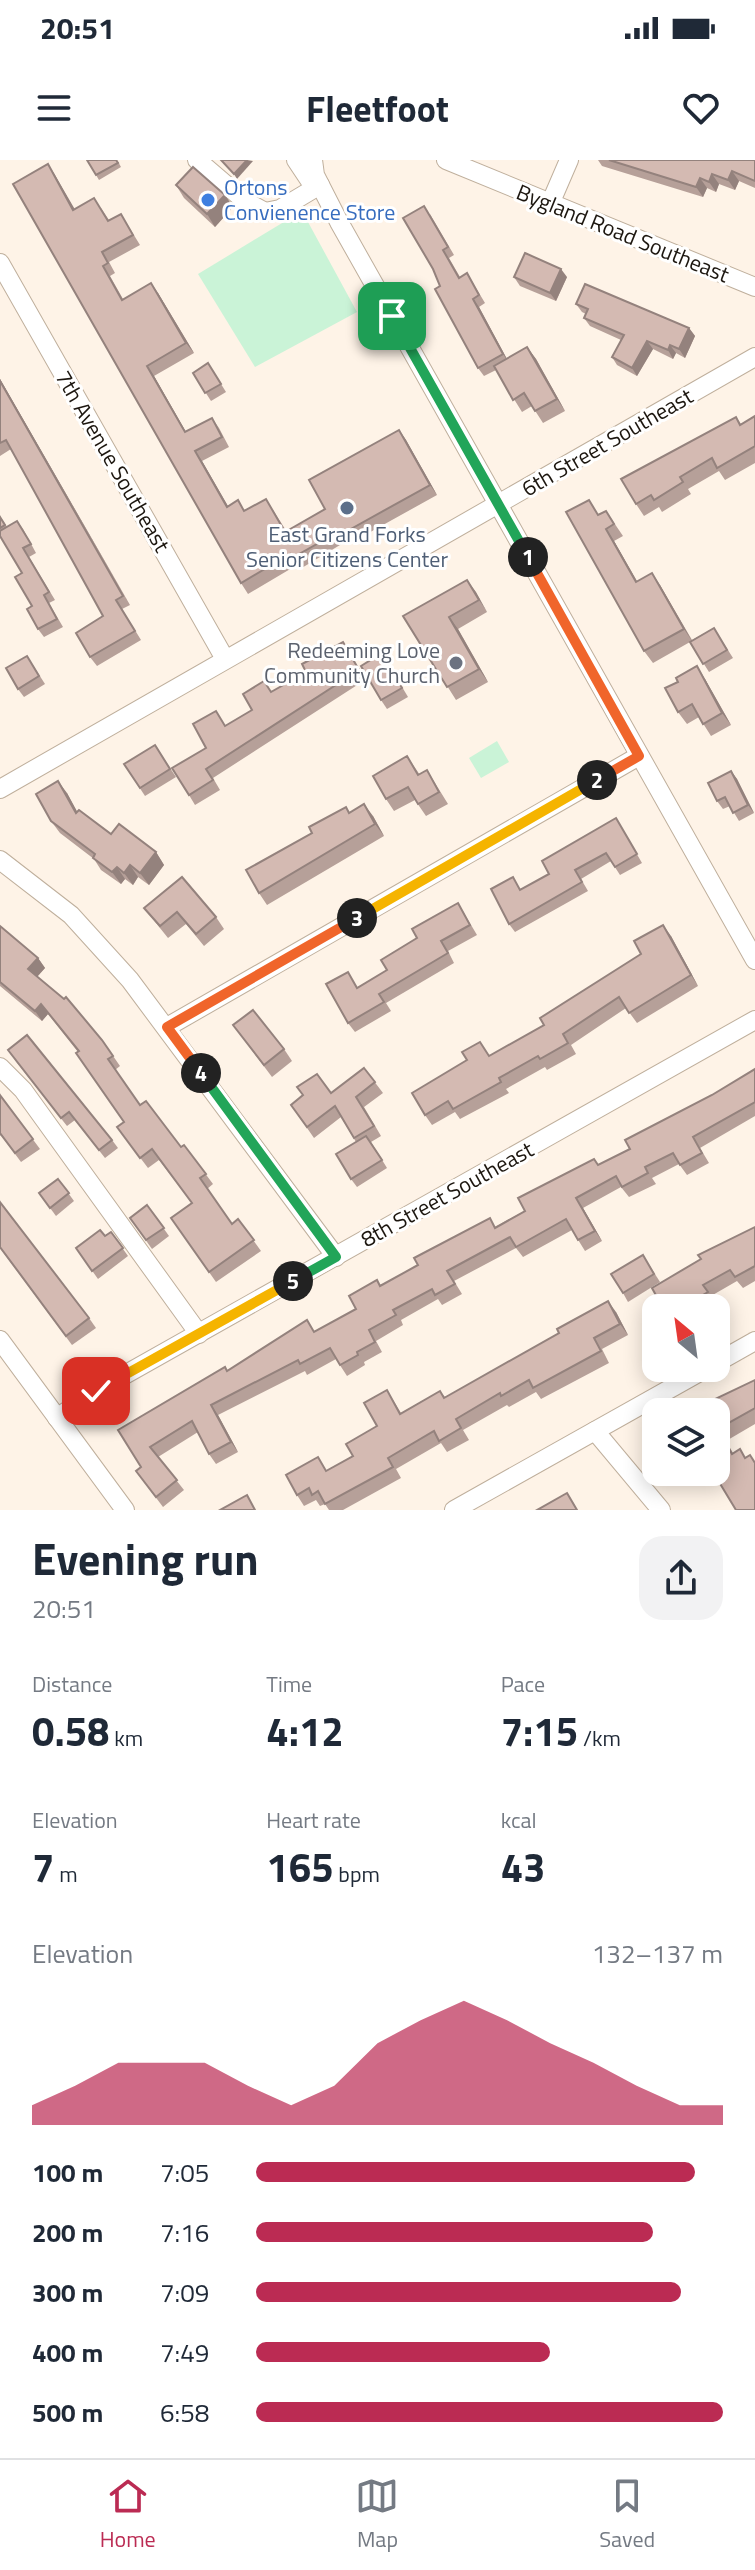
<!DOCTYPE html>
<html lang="en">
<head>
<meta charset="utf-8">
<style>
  :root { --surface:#fff; --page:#f2f2f3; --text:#1f2937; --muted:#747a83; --line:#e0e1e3; --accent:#bb2b53 }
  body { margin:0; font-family:"Titillium Web",sans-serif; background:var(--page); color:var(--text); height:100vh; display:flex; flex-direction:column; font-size:30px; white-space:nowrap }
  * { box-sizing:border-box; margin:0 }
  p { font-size:26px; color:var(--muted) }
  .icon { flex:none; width:44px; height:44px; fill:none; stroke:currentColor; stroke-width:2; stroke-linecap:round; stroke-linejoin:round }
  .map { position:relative; height:1350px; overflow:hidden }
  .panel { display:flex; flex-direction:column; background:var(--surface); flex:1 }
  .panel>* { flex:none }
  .needle { width:52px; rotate:331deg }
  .tools { position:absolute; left:642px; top:1134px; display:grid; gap:16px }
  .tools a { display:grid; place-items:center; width:88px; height:88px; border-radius:16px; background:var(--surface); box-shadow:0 4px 20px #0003; font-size:40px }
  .pin { position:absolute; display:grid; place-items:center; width:68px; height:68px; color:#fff; margin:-34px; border-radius:16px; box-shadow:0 4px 12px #0006 }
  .km { position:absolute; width:40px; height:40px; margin:-20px; border-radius:50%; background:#222; color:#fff; font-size:22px; line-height:40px; text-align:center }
  .round { display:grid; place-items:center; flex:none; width:84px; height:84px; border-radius:24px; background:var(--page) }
  .head { display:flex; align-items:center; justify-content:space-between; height:136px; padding:0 32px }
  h1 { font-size:44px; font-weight:700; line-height:60px }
  .stats { display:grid; grid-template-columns:repeat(3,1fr); gap:12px; height:136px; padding:8px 32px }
  .stats div { display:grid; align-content:center }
  .stats b { font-size:40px; font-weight:700 }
  .stats small { font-size:22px; font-weight:400 }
  .stats p { font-size:22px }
  .chart { height:224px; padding:16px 32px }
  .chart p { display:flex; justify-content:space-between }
  .chart svg { width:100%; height:144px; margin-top:8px; fill:var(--accent); opacity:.7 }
  ul { padding:0 32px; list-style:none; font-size:26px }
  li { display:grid; grid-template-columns:128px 96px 1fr; align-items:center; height:60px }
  li i { height:20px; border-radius:10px; background:var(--accent) }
  .status { display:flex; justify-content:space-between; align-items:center; height:56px; padding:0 40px; background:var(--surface); direction:ltr }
  .status svg { height:22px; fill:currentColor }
  header { display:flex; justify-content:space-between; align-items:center; height:104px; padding:0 32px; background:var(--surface); font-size:36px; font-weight:700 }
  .dock { display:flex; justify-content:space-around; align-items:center; height:112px; border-top:2px solid var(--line); background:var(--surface); font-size:22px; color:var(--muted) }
  .dock a { display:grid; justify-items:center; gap:4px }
  .dock .selected { color:var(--accent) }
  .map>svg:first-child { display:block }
  .green { fill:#caf3d7 }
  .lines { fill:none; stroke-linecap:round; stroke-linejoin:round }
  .minor-casing { stroke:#bfaf9c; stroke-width:20 }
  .minor { stroke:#fff; stroke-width:18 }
  .wall { fill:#b6a099 }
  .shaded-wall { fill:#94827d }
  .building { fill:#d4bab2; stroke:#94827d; stroke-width:2 }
  .split-1-casing { stroke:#fff; stroke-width:16 }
  .split-2-casing { stroke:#fff; stroke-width:16 }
  .split-3-casing { stroke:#fff; stroke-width:16 }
  .split-4-casing { stroke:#fff; stroke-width:16 }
  .split-5-casing { stroke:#fff; stroke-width:16 }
  .split-6-casing { stroke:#fff; stroke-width:16 }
  .split-1 { stroke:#22a559; stroke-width:10 }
  .split-2 { stroke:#f0652b; stroke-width:10 }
  .split-3 { stroke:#f5b400; stroke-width:10 }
  .split-4 { stroke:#f0652b; stroke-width:10 }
  .split-5 { stroke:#22a559; stroke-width:10 }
  .split-6 { stroke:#f5b400; stroke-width:10 }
  .shop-dot { fill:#3f7fe0; stroke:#fff; stroke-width:3 }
  .service-dot { fill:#5c6f8a; stroke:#fff; stroke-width:3 }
  .worship-dot { fill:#6b7280; stroke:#fff; stroke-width:3 }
  .labels { text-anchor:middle; stroke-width:6; stroke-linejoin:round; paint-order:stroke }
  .shop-label { font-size:22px; fill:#366cbe; stroke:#fff; text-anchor:start }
  .street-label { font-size:22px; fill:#1c160f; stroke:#fff }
  .service-label { font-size:22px; fill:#4e5e75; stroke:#fff }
  .worship-label { font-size:22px; fill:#5b616d; stroke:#fff; text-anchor:end }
</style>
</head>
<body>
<div class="status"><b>20:51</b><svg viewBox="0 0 49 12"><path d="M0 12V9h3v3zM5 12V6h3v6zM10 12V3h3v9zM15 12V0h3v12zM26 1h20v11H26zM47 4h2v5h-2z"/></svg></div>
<header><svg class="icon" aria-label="menu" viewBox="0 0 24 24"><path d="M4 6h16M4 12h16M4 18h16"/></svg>Fleetfoot<svg class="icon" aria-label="heart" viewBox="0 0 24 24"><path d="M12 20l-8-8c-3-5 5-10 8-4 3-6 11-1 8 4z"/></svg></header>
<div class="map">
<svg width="755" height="1350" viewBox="0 0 755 1350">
  <rect width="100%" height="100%" fill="#fef3e7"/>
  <!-- green -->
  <g class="green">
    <path d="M302 51 357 152 255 207 198 114Z"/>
    <path d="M497 581 509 602 481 618 469 598Z"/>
  </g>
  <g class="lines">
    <defs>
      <g id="minor">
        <path d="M197 0 245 41 265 52 280 49 320 25"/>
        <path d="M296 0 314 27"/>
        <path d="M313 0 315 15 339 62 755 800"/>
        <path d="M446 0 755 127"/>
        <path d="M550 44 569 0"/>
        <path d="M0 103 225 499"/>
        <path d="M0 629 755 197"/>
        <path d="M0 700 71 755 130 820 336 1097"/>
        <path d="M167 867 639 596"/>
        <path d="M0 907 23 930 199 1174"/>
        <path d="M0 1180 125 1350"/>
        <path d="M716 1203 755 1181"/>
        <path d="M57 1258 96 1231 755 860"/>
        <path d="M595 1271 661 1350"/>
        <path d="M454 1350 707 1208"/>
      </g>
    </defs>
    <!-- minor casing -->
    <use href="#minor" class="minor-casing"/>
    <!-- minor -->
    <use href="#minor" class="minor"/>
  </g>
  <!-- wall -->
  <g class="wall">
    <path d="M117 0 121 7 99 20 96 15Z"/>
    <path d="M598 0H755V28L739 21 735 30 719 24 716 32 707 28 703 37 602 6Z"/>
    <path d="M48 4 74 49 101 48 109 60 121 54 140 85 109 102 115 113 110 116 123 139 158 133 194 193 154 216 186 272 212 258 219 268 229 287 202 301 228 346 246 351 266 339 287 372 325 349 399 270 406 280 437 335 347 385 345 382 300 409 297 405 248 434 241 423Z"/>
    <path d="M176 25 225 35 233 47 215 67 184 38Z"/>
    <path d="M430 54 454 95 449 98 460 117 467 113 485 143 479 147 507 199 527 187 536 199 565 251 543 263 532 246 522 252 496 210 484 216 478 208 433 109Z"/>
    <path d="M514 117H567L556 141 520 126Z"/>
    <path d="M576 144 689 168 695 176 685 198 676 193 673 199 653 189 637 216 617 205 612 197 621 180 590 166 584 158 586 154 582 152Z"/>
    <path d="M208 203 226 232 211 241 193 213Z"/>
    <path d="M0 219 130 445 122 449 141 480 97 506 90 497 103 456 11 289 0 296Z"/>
    <path d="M755 256V303L725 320 719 311 688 329 691 334 662 352 659 347 644 356 636 344 736 257 741 264Z"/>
    <path d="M606 351 623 376 614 381 637 421 660 425 692 480 714 468 733 498 709 512 690 482 653 503 644 491 599 355Z"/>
    <path d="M0 356 7 367 17 361 23 369 36 393 29 397 55 440 49 443 63 467 44 477 38 469 32 446 22 413 1 378H0Z"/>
    <path d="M467 420 487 452 458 469 488 522 456 540 403 456Z"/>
    <path d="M343 482 365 520 213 618 220 630 195 645 189 635 206 588 226 566 252 550 272 532 306 512Z"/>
    <path d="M382 493 408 537 387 549 381 540Z"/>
    <path d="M27 496 45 524 24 537 18 529Z"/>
    <path d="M705 519 731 565 711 576 699 557 687 564 678 552V522Z"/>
    <path d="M155 585 176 617 145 636 124 604Z"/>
    <path d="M407 596 420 615 427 610 448 644 426 656 415 640 394 651 386 639Z"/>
    <path d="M731 611 737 619 754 653 739 661 730 646 723 649 717 641Z"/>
    <path d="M67 633 77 652 111 674 156 692 164 705 149 725 138 717 133 725 125 719 121 724 101 710 94 699 60 673 51 661Z"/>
    <path d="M346 647 350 653 373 656 384 676 267 745 259 733 312 673Z"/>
    <path d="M616 658 642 703 620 715 611 701 581 719 588 731 515 772 509 764 521 730 549 714Z"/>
    <path d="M458 743 477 775 448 791 454 803 386 843 391 851 355 872 348 863 358 827 387 810 417 778Z"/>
    <path d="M144 748 216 757 224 769 204 786 186 764 168 778Z"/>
    <path d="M0 766 38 798 45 808 37 817 102 880 120 906 115 910 140 945 181 987 184 985 213 1024 207 1029 232 1064 238 1059 261 1091 216 1122 171 1058 192 1043 159 1000 148 1008 117 967 124 962 78 892 48 854 42 861 0 826Z"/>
    <path d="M671 776 698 826 637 863 626 848 571 885 576 894 547 910 545 907 506 929 509 933 460 959 455 952 432 965 425 955 490 896 544 865Z"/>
    <path d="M233 865 284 889 292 901 272 917Z"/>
    <path d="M14 899 112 980 118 988 105 998 75 960 67 966Z"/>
    <path d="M364 908 383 933 364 947 381 976 371 982 387 1008 357 1027 351 1019 356 982 341 957 314 978 291 945 331 933Z"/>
    <path d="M755 909V956L700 988 709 1003 687 1015 679 1004 652 1018 656 1024 629 1037 621 1027 583 1048 602 1081 585 1091 572 1070 523 1097 516 1088 454 1121 462 1134 442 1145 438 1139 401 1160 403 1165 376 1181 382 1192 364 1202 365 1205 347 1216 336 1199 307 1215 305 1211 218 1255 238 1292 216 1304 209 1294 198 1272 158 1297 184 1330 163 1347 136 1311 141 1307 118 1270 228 1210 315 1171 356 1149 381 1126 525 1051 594 999 599 1005 630 989Z"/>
    <path d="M0 935 40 989 21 1002 1 975 0 976Z"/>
    <path d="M58 1019 74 1041 56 1056 39 1033Z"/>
    <path d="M147 1045 169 1076 152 1089 130 1058Z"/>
    <path d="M755 1067V1121L743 1128 737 1121 711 1136 715 1143 707 1148H663Z"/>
    <path d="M111 1072 128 1096 98 1119 76 1088 105 1076Z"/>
    <path d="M0 1088 89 1158 96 1168 72 1185Z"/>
    <path d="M643 1095 660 1122 628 1142 623 1133Z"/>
    <path d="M616 1152 628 1175 602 1189 609 1203 541 1239 536 1232 509 1247 507 1245 463 1270 469 1280 447 1292 441 1283 396 1309 401 1318 343 1350H329L325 1344 320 1346 316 1340 304 1346 297 1335 328 1310 353 1296 377 1266 387 1230 401 1253 440 1231 445 1237Z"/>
    <path d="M755 1220V1264L726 1281 733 1293 755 1302 713 1312 716 1252Z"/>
  </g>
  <!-- shaded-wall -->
  <g class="shaded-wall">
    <path d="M247 0 253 1 237 19 234 14Z"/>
    <path d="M48 4 55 15 81 60 73 50Z"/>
    <path d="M732 11 739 21 735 30 728 20Z"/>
    <path d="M712 14 719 24 716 32 709 22Z"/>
    <path d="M700 18 707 28 703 37 696 27Z"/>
    <path d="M225 35 233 47 215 67 207 54Z"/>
    <path d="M561 109 567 117 556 141 550 133Z"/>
    <path d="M151 123 158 133 194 193 186 183Z"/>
    <path d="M473 139 479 147 509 203 503 194Z"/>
    <path d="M689 168 695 176 685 198 679 189Z"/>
    <path d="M647 181 653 189 637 216 632 208Z"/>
    <path d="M670 185 676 193 673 199 668 190Z"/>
    <path d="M527 187 536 199 565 251 557 239Z"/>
    <path d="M147 206 154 216 192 283 185 272Z"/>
    <path d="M0 219 130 445 0 221Z"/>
    <path d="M399 270 406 280 437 335 430 325Z"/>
    <path d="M195 291 202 301 234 357 227 347Z"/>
    <path d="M606 369 614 381 644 434 636 422Z"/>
    <path d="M652 413 660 425 692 481 684 469Z"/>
    <path d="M467 420 476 432 487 452 479 440Z"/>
    <path d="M449 457 458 469 488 522 479 509Z"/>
    <path d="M697 506 705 519 731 565 722 553Z"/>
    <path d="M731 611 737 619 754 653 748 645Z"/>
    <path d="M58 621 67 633 85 666 76 653Z"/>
    <path d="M364 644 373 656 384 676 375 664Z"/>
    <path d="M156 692 164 705 149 725 140 713Z"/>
    <path d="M130 705 138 717 133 725 124 713Z"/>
    <path d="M117 707 125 719 121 724 112 712Z"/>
    <path d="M663 765 671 776 698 826 691 815Z"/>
    <path d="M38 798 45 808 35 819 28 809Z"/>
    <path d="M41 844 48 854 42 861 35 851Z"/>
    <path d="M576 1038 583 1048 602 1081 595 1071Z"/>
    <path d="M608 1141 616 1152 628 1175 620 1164Z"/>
    <path d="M211 1245 218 1255 238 1292 231 1282Z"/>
  </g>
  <!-- building -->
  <g class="building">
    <path d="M87 0H116L118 3 96 15Z"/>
    <path d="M221 0H247L234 14Z"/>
    <path d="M609 0H755V21L732 11 728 20 712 14 709 22 700 18 696 27Z"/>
    <path d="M48 4 73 50 94 38 108 61 121 54 133 75 102 92 108 103 103 106 122 140 151 123 186 183 147 206 185 272 212 258 222 277 195 291 227 347 238 340 244 351 266 339 285 372 325 349 309 320 399 270 430 325 340 375 338 372 292 398 290 394 241 423 13 24Z"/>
    <path d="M193 7 225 35 207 54 176 25Z"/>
    <path d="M424 46 448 87 443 90 459 118 467 113 479 135 473 139 503 194 478 208 435 129 440 126 433 109 403 58Z"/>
    <path d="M525 93 561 109 550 133 514 117Z"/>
    <path d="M585 124 689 168 679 189 670 185 668 190 647 181 632 208 612 197 624 175 584 158 588 149 576 144Z"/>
    <path d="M527 187 557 239 535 251 524 233 513 240 494 206Z"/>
    <path d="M208 203 221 224 205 233 193 213Z"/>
    <path d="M0 221 123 436 116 440 135 471 90 497 76 473 103 456 6 280 0 283Z"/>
    <path d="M755 256V286L717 308 712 298 680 317 683 322 654 340 651 335 636 344 621 319 736 257 740 265Z"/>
    <path d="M589 340 598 355 606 351 614 364 606 369 636 422 652 413 684 469 644 491 566 352Z"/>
    <path d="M0 357 5 365 0 368Z"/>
    <path d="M17 361 31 384 23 388 49 432 44 435 57 459 38 469 27 449 32 446 15 417 22 413 0 376V371Z"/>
    <path d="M467 420 479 440 449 457 479 509 447 527 403 456Z"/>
    <path d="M714 468 727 490 703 504 690 482Z"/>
    <path d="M343 482 359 510 206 609 213 620 189 635 172 608 206 588 193 564 216 551 225 566 252 550 243 534 264 521 271 532 306 512 302 504Z"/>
    <path d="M382 493 402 528 381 540 361 506Z"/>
    <path d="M27 496 39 516 18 529 6 508Z"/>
    <path d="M697 506 722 553 703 564 692 544 678 552 665 528 678 522 676 518Z"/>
    <path d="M155 585 170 609 140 628 124 604Z"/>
    <path d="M407 596 418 615 427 610 439 632 418 644 408 627 386 639 373 616Z"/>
    <path d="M731 611 748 645 733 653 725 637 717 641 708 623Z"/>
    <path d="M58 621 76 653 79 650 111 674 119 664 156 692 140 713 130 705 124 713 117 707 112 712 93 698 95 694 51 661 36 634Z"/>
    <path d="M364 644 375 664 259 733 246 710 312 673 309 667 346 647 349 653Z"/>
    <path d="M616 658 637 694 615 707 606 693 575 710 582 722 509 764 491 729 513 717 520 730 549 714 542 701Z"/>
    <path d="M182 717 216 757 196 774 177 752 160 766 144 748Z"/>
    <path d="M458 743 470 765 441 781 448 793 379 834 384 842 348 863 326 824 348 812 357 828 387 810 381 800 417 778 412 769Z"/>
    <path d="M663 765 691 815 629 853 619 837 563 874 568 883 540 899 538 896 499 918 501 922 453 949 448 941 425 955 412 933 467 900 462 892 480 882 489 896 544 865 540 858 641 794 634 781Z"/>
    <path d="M0 766 38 798 28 809 64 839 66 837 102 880 113 896 108 899 140 945 146 941 181 987 184 985 206 1014 200 1018 232 1064 238 1059 254 1080 209 1112 171 1058 192 1043 152 989 140 998 117 967 124 962 76 893 79 891 41 844 35 851 0 822Z"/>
    <path d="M253 850 284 889 264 905 233 865Z"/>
    <path d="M27 875 112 980 99 990 69 952 61 958 8 890Z"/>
    <path d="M364 908 375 922 356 937 374 966 354 978 335 946 307 967 291 945 303 935 297 927 317 914 331 933Z"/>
    <path d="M755 909V942L693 977 702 993 680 1005 673 993 645 1007 648 1013 622 1027 616 1016 576 1038 595 1071 578 1080 566 1059 516 1087 510 1077 447 1111 455 1124 435 1135 432 1129 393 1150 396 1155 369 1170 375 1182 357 1192 358 1195 340 1205 330 1188 300 1204 298 1200 211 1245 231 1282 209 1294 192 1261 150 1287 177 1320 156 1337 136 1311 141 1307 118 1270 225 1207 227 1211 307 1160 314 1172 356 1149 349 1136 377 1120 380 1126 418 1105 414 1098 490 1058 495 1068 525 1051 518 1038 594 999 598 1005 630 989 625 980 712 935Z"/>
    <path d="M0 935 33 979 15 993 0 973Z"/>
    <path d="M366 976 382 1000 351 1019 336 994Z"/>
    <path d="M58 1019 69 1033 50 1048 39 1033Z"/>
    <path d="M0 1042 89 1158 66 1176 0 1087Z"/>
    <path d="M147 1045 164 1068 146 1080 130 1058Z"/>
    <path d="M755 1067V1106L735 1117 730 1110 703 1125 708 1132 680 1148H663L652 1128 701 1099 698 1095Z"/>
    <path d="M100 1070 105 1076 111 1072 123 1088 92 1111 76 1088Z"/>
    <path d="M643 1095 654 1114 623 1133 611 1114Z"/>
    <path d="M608 1141 620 1164 594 1178 601 1191 533 1228 529 1220 501 1236 500 1233 456 1259 461 1268 439 1281 434 1271 388 1298 393 1307 325 1344 318 1331 312 1335 309 1328 297 1335 286 1315 318 1297 326 1311 353 1296 346 1284 377 1266 364 1243 387 1230 400 1254 440 1231 444 1238 559 1173 557 1169Z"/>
    <path d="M755 1220V1248L718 1269 732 1294 740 1289 745 1298 750 1295 755 1303V1350H736L713 1312H716V1252H688Z"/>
    <path d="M567 1333 577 1350H537Z"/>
    <path d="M247 1335 255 1350H220Z"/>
  </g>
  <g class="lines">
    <defs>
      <path id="split-1" d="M392 156 528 397"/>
      <path id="split-2" d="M528 397 639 596 597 620"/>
      <path id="split-3" d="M357 758 597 620"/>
      <path id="split-4" d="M201 913 167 867 357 758"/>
      <path id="split-5" d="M201 913 336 1097 293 1121"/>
      <path id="split-6" d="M96 1231 293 1121"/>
    </defs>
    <!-- split-1 casing -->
    <use href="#split-1" class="split-1-casing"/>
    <!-- split-2 casing -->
    <use href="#split-2" class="split-2-casing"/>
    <!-- split-3 casing -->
    <use href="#split-3" class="split-3-casing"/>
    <!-- split-4 casing -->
    <use href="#split-4" class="split-4-casing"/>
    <!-- split-5 casing -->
    <use href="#split-5" class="split-5-casing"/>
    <!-- split-6 casing -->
    <use href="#split-6" class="split-6-casing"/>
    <!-- split-1 -->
    <use href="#split-1" class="split-1"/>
    <!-- split-2 -->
    <use href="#split-2" class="split-2"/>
    <!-- split-3 -->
    <use href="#split-3" class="split-3"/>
    <!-- split-4 -->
    <use href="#split-4" class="split-4"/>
    <!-- split-5 -->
    <use href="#split-5" class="split-5"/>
    <!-- split-6 -->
    <use href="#split-6" class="split-6"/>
  </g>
  <!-- markers -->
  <circle class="shop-dot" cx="208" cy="40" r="8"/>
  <circle class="service-dot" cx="347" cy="348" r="8"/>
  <circle class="worship-dot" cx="456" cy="503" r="8"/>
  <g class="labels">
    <!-- shop labels -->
    <g class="shop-label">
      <text x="224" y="35">Ortons<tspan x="224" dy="25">Convienence Store</tspan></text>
    </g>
    <!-- street labels -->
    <g class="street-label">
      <text transform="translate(623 73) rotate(22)" y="8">Bygland Road Southeast</text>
      <text transform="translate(607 282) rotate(-30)" y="8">6th Street Southeast</text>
      <text transform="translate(113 301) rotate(60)" y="8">7th Avenue Southeast</text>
      <text transform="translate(447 1034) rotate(-29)" y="8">8th Street Southeast</text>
    </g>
    <!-- service labels -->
    <g class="service-label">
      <text x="347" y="382">East Grand Forks<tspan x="347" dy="25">Senior Citizens Center</tspan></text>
    </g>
    <!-- worship labels -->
    <g class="worship-label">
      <text x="440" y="498">Redeeming Love<tspan x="440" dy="25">Community Church</tspan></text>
    </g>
  </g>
</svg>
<div class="tools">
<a><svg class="needle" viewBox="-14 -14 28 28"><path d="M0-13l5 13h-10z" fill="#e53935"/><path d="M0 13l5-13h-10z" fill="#747a83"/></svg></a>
<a><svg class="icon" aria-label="layers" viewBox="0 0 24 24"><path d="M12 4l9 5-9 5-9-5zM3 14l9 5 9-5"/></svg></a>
</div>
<div class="pin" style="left:392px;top:156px;background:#1e9e55"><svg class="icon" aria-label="arrive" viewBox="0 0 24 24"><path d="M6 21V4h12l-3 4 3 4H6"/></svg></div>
<div class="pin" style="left:96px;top:1231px;background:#d93025"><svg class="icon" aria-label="check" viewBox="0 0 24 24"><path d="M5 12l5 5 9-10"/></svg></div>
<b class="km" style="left:528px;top:397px">1</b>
<b class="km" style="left:597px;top:620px">2</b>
<b class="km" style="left:357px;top:758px">3</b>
<b class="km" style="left:201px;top:913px">4</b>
<b class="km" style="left:293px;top:1121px">5</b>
</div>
<section class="panel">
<div class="head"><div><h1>Evening run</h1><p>20:51</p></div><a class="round"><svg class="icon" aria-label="share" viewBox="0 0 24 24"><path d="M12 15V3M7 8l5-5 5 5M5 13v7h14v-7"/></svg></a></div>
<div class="stats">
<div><p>Distance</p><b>0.58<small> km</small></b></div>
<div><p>Time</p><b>4:12</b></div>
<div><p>Pace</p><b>7:15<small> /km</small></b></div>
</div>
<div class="stats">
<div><p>Elevation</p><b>7<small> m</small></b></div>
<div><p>Heart rate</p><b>165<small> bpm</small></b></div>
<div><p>kcal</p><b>43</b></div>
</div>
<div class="chart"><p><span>Elevation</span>132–137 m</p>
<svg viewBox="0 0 160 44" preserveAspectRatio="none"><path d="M0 44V38L10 32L20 25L30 25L40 25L50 32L60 38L70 32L80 19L90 12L100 6L110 12L120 19L130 25L140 32L150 38L160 38V44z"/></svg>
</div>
<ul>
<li><b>100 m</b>7:05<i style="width:94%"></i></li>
<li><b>200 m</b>7:16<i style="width:85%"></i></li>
<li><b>300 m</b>7:09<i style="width:91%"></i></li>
<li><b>400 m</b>7:49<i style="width:63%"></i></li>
<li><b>500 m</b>6:58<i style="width:100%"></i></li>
</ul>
</section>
<nav class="dock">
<a class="selected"><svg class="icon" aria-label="home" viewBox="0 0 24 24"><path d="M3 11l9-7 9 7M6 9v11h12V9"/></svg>Home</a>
<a><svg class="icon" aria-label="map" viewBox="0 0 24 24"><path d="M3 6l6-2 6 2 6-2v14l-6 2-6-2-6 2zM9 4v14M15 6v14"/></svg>Map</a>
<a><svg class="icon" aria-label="saved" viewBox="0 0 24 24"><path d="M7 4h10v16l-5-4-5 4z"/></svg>Saved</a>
</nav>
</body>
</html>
